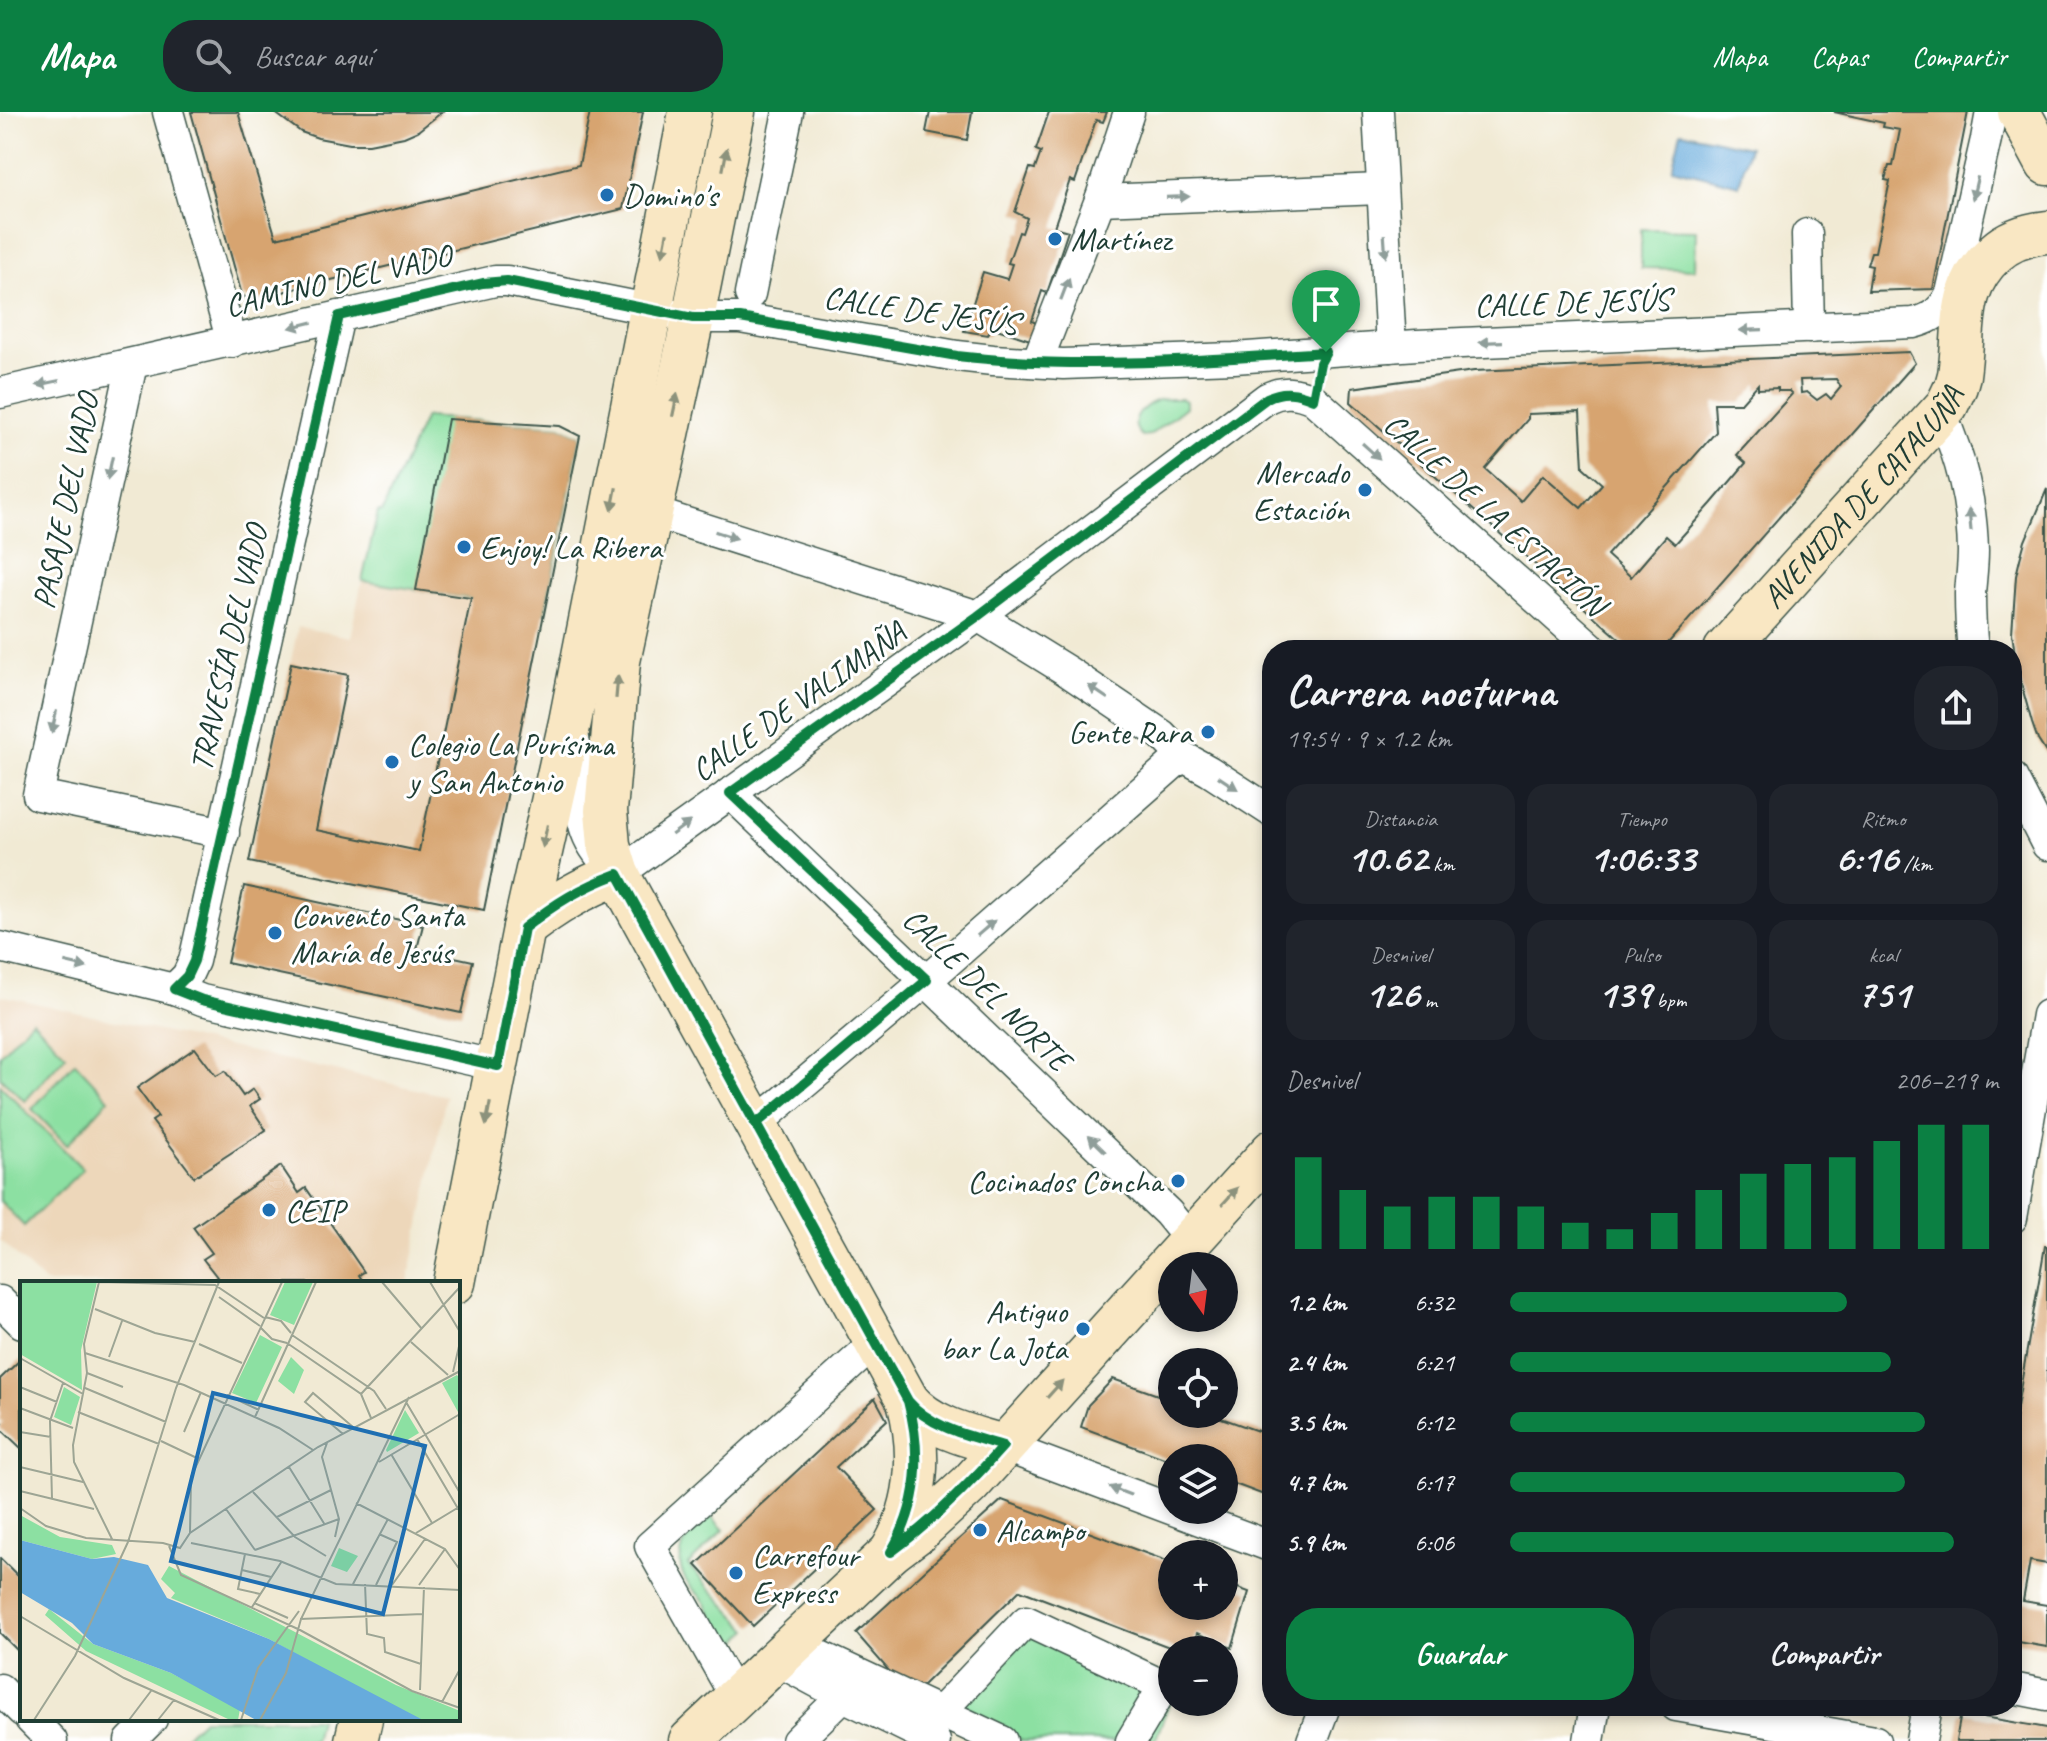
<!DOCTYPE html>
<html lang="es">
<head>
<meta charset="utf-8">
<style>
  :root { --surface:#171b24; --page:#20242c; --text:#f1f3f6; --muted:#9ea1a6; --accent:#0b8043 }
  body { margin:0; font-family:Caveat,sans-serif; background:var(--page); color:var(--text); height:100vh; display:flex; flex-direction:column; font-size:30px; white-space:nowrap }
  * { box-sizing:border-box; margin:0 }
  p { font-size:26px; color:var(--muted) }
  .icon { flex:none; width:44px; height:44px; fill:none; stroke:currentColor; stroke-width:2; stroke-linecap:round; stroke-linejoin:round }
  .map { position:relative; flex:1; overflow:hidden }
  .side { position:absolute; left:1262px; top:528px; width:760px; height:1076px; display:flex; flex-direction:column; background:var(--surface); border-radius:32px; box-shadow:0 4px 12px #0003 }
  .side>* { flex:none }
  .needle { width:52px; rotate:166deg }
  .fabs { position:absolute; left:1158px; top:1140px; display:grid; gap:16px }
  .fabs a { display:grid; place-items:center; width:80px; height:80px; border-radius:50%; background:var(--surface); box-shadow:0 4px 12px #0003; font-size:40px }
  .pin { position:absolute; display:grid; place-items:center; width:68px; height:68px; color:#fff; margin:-82px -34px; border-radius:50% 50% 50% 0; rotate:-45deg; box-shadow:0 0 8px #0007 }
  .pin .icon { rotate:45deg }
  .round { display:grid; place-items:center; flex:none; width:84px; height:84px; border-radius:32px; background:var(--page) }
  .head { display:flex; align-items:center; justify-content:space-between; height:136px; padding:0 24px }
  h1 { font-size:44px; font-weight:800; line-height:60px }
  .stats { display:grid; grid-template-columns:repeat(3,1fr); gap:12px; height:136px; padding:8px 24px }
  .stats div { display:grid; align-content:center; border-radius:20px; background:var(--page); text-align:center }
  .stats b { font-size:40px; font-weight:800 }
  .stats small { font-size:22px; font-weight:400 }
  .stats p { font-size:22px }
  .chart { height:224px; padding:16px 24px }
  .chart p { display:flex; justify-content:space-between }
  .chart svg { width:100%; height:144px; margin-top:8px; stroke:var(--accent); stroke-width:6 }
  .button { display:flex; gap:16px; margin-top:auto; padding:16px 24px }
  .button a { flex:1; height:92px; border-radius:32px; background:var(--accent); color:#fff; font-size:32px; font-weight:800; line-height:92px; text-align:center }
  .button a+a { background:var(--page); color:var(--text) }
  ul { padding:0 24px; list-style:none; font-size:26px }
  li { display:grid; grid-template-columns:128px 96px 1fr; align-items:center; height:60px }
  li i { height:20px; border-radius:10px; background:var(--accent) }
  header { display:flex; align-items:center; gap:48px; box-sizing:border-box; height:112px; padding:0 40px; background:var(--accent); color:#fff }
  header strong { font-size:38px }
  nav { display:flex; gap:44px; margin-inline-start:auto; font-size:28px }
  .search { width:560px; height:72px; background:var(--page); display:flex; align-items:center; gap:20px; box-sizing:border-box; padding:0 28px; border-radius:32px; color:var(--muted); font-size:30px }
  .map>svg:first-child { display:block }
  .built { fill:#edd7ba }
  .green { fill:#8ce0a2; stroke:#568e6b; stroke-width:2 }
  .water { fill:#67abdc; stroke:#437488; stroke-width:2 }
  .building { fill:#d7a470; fill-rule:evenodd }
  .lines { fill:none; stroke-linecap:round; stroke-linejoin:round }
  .street-casing { stroke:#3e574c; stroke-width:33 }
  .secondary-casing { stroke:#3e574c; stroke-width:45 }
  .street { stroke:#fff; stroke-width:30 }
  .secondary { stroke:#f9e7c3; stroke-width:42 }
  .oneway { fill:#8c927c }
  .oneway2 { fill:#8f9e9a }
  .route-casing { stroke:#fff; stroke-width:16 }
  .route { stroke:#0b8043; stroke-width:10 }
  .poi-dot { fill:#1f6fb2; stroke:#fff; stroke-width:3 }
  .labels { text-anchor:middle; stroke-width:6; stroke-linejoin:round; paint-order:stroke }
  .poi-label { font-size:32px; fill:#1f3d34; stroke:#fff; text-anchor:start }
  .street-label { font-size:32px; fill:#1f3d34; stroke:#fff }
  .inset-road { fill:none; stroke:#9da594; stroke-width:2 }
  .view { fill:#1f6fb2; fill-opacity:0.15; stroke:#1f6fb2; stroke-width:4 }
  .inset-edge { fill:none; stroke:#1f3d34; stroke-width:4 }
</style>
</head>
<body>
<header>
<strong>Mapa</strong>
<div class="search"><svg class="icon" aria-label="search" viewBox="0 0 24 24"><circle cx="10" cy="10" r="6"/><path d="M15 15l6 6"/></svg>Buscar aquí</div>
<nav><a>Mapa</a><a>Capas</a><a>Compartir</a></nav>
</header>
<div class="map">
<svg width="2047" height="1629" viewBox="0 0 2047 1629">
  <rect width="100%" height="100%" fill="#fff"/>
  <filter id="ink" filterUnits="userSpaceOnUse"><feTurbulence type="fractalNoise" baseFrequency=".0125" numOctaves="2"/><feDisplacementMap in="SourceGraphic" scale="16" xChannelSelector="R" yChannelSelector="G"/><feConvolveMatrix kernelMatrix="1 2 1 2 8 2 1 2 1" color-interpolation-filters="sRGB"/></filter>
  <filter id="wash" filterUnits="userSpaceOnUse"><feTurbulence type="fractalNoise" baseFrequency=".006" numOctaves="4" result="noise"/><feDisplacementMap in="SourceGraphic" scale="32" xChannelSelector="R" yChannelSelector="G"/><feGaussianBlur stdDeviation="1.8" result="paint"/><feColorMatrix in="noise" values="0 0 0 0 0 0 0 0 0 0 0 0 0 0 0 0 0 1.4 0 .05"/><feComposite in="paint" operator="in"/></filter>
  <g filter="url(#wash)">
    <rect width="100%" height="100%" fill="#f1ead4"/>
    <!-- built -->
    <g class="built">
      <path d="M362 469 471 486 545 501 484 798 249 750 298 515 350 525Z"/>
      <path d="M0 883 446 984 408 1171H45L0 1128Z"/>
    </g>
    <!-- green -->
    <g class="green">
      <path d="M1641 117 1696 118 1695 157 1641 156Z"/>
      <path d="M1182 287 1186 289V295L1150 323 1142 324C1127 311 1141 296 1155 289 1162 286 1174 287 1182 287Z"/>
      <path d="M425 305 560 314 580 324 545 501 471 486 362 469 378 400H382Z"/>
      <path d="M32 908 66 943 25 989 0 965V943Z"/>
      <path d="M75 950 109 987 67 1033 32 997Z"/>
      <path d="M0 973 83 1057 24 1114 0 1089Z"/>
      <path d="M709 1402 724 1418 688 1453 749 1518 738 1529C713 1517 718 1512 706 1492 700 1482 691 1477 685 1467 671 1441 690 1418 709 1402Z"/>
      <path d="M1029 1514 1172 1584 1155 1629H1022L959 1596Z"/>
      <path d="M203 1607H319L314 1629H180Z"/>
    </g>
    <!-- water -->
    <path class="water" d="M1681 20 1749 35 1739 73 1672 56Z"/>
    <g id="blocks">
      <!-- building -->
      <g class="building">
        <path d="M191 0H238L276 126 579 53 590 0H643L623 97 286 179 254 191 242 183Z"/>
        <path d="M274 0H442L418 19 404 25 369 32H350L318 26 301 20Z"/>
        <path d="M930 0H972L967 28 926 20Z"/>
        <path d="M1049 0H1107L1103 10 1096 8 1075 70 1070 68 1054 115 1068 119 1047 181 1042 179 1032 209 1036 211 1030 228 991 215 988 223 964 219 983 160 1007 167 1012 152 1008 151 1019 120 1022 121 1027 106 1015 100 1030 56 1035 57 1041 40 1036 38Z"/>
        <path d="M1834 0H1968L1933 177 1868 179 1872 154 1867 153 1871 140H1875L1890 69 1885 68 1889 54H1893L1900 18 1883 15 1884 11Z"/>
        <path d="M1909 240 1915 251 1662 538H1632L1351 290 1352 276 1474 259ZM1836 267 1841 275 1831 287 1826 282 1817 288 1807 280 1801 281 1800 268ZM1758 272V277L1778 276V279H1789L1792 282 1737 343 1746 351 1711 392 1675 432 1666 424 1631 465 1607 443 1716 320 1714 291H1741ZM1580 300 1583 355 1602 372 1581 396 1543 363 1521 389 1485 357 1528 307V302Z"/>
        <path d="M448 307 560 314 580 324 484 798 249 750 291 551 348 563 316 718 419 739 471 486 416 478Z"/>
        <path d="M2047 377V642L2038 628 2032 611 2017 557 2012 521 2016 464 2020 447 2025 429Z"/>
        <path d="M244 774 423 813 417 837 473 849 461 901 227 851Z"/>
        <path d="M195 936 216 964 225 959 243 984 253 977 260 987 250 994 266 1018 194 1065 152 1009 158 1005 137 976Z"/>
        <path d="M281 1054 299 1081 306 1076 364 1160 359 1163 364 1171H208L217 1165 203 1147 212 1141 193 1115Z"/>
        <path d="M2045 1134H2047V1452L2030 1449 2023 1489 2047 1493V1535L2012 1529V1324Z"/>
        <path d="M20 1248 22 1250V1337L0 1316 3 1311 0 1308V1267Z"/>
        <path d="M1113 1267 1172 1288V1302H1210L1272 1324V1386L1224 1368V1346H1172V1349L1081 1315 1088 1293Z"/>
        <path d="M875 1286 887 1308 836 1355 877 1398 753 1514 696 1453Z"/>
        <path d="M1002 1388 1172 1451V1494H1224V1471L1249 1480 1232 1536 1197 1521 1191 1538H1177L1020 1478 918 1578 897 1568 856 1521Z"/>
        <path d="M0 1446 22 1468V1543L0 1521Z"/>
        <path d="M1961 1601 2047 1616V1629H1956Z"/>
      </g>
    </g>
  </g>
  <g filter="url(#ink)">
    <use href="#blocks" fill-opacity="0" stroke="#3e574c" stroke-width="2"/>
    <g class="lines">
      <defs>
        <g id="street">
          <path d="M168 0 232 230"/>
          <path d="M1378 0 1391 235"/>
          <path d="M1100 88 1381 77"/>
          <path d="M1807 122 1809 216"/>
          <path d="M750 182 788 0"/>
          <path d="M1037 250 1100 88 1129 0"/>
          <path d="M132 252 38 683 224 721"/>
          <path d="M0 281 495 169H507L693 206H740L957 244 993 248 1063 252 1118 250 1234 246 1417 233 1913 211C1932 207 1943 198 1951 181L1986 27 1991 0"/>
          <path d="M1941 301C1961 347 1972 389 1973 439 1973 453 1971 468 1970 482 1970 501 1971 520 1973 538"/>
          <path d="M652 400 978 504 1067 559 1162 623 1182 644 1209 659 1272 700"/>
          <path d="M574 627C587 685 566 718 618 762L978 504 1267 286C1283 278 1297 280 1313 287L1594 538"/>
          <path d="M2012 665 2047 733"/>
          <path d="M730 681 1168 1101 1190 1128"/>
          <path d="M0 835 174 877 202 888 498 954"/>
          <path d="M174 877 187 864 194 849 339 204"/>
          <path d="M756 1012 927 868 1182 644"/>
          <path d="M2012 1106 2047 903"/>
          <path d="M0 1189 22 1211"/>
          <path d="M1003 1334 1272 1435"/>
          <path d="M818 1543 940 1600 1026 1509 1164 1574 1131 1629"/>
          <path d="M776 1548 843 1584 935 1629"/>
          <path d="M2012 1576 2047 1583"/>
          <path d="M0 1577 22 1599"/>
          <path d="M736 1586 650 1434 876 1230"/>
          <path d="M1676 1594 1875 1629"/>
          <path d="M940 1600 1002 1629"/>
          <path d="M30 1607 52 1629"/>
          <path d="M130 1629 152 1607"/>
          <path d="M797 1629 843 1584"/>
          <path d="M1312 1629 1325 1594"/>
          <path d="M1589 1629 1595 1594"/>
          <path d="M1921 1629 1927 1594"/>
        </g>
        <g id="secondary">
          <path d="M734 0 693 206 619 549 606 699 609 733 618 762 908 1289C922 1341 919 1392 891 1440"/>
          <path d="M2019 0 2047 52"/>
          <path id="s1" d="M1725 538 1947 293 1956 274 1959 263C1966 214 1956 177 1995 141 2009 128 2029 122 2047 120"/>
          <path d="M524 816C555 792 582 776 618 762"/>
          <path d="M454 1171 524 816 570 610 690 0"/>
          <path d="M908 1289C931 1316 970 1324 1003 1334"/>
          <path d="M356 1629 361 1607"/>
          <path d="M690 1629 891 1440 919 1419 970 1372 1272 1039"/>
        </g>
      </defs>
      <!-- street casing -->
      <use href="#street" class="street-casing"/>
      <!-- secondary casing -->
      <use href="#secondary" class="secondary-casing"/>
      <!-- street -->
      <use href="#street" class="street"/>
      <!-- secondary -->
      <use href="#secondary" class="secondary"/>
    </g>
    <!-- one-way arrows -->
    <defs><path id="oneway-solid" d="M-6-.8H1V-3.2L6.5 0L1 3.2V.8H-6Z" transform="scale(2)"/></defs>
    <g class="oneway">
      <use href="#oneway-solid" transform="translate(725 47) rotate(-79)"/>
      <use href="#oneway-solid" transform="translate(665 132) rotate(101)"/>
      <use href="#oneway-solid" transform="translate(675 293) rotate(-78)"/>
      <use href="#oneway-solid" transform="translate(614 387) rotate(101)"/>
      <use href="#oneway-solid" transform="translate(617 575) rotate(-85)"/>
      <use href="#oneway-solid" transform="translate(545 724) rotate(102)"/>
      <use href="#oneway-solid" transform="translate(488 1002) rotate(101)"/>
      <use href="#oneway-solid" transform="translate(1230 1084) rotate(-48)"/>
      <use href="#oneway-solid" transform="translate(1055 1277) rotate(-48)"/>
    </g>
    <g class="oneway2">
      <use href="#oneway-solid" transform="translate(1975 76) rotate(103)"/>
      <use href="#oneway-solid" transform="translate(1178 85) rotate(-2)"/>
      <use href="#oneway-solid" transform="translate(1385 134) rotate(86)"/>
      <use href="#oneway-solid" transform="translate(1065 177) rotate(-69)"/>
      <use href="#oneway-solid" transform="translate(301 213) rotate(166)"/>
      <use href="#oneway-solid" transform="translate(1751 218) rotate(178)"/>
      <use href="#oneway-solid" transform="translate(1491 230) rotate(178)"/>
      <use href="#oneway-solid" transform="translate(48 271) rotate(168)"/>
      <use href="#oneway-solid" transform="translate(1371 339) rotate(42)"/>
      <use href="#oneway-solid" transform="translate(110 356) rotate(102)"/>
      <use href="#oneway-solid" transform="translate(1970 408) rotate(-95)"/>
      <use href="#oneway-solid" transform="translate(726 423) rotate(18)"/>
      <use href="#oneway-solid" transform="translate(1098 580) rotate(-146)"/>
      <use href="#oneway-solid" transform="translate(54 610) rotate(102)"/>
      <use href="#oneway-solid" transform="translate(1228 671) rotate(33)"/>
      <use href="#oneway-solid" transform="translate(681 716) rotate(-36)"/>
      <use href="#oneway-solid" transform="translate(986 816) rotate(-41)"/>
      <use href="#oneway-solid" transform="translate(76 853) rotate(13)"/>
      <use href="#oneway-solid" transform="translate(1097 1032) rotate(-136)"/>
      <use href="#oneway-solid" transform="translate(1120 1379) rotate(-159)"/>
    </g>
  </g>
  <g class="lines" filter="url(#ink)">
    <defs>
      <path id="route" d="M1326 240C1204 248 1080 258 957 244L740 206H693L507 169 483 171 339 204 194 849 187 864 174 877 202 888 498 954 524 816C556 791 580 776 618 762L908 1289C931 1316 970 1324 1003 1334 969 1373 933 1409 891 1440 919 1393 922 1341 908 1289L756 1012 927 868 730 681 978 504 1267 286C1283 278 1297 280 1313 287L1320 251 1326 240"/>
    </defs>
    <!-- route casing -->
    <use href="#route" class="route-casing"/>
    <!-- route -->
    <use href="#route" class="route"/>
  </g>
  <!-- markers -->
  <g class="poi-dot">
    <circle cx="607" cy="83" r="8"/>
    <circle cx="1055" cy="127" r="8"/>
    <circle cx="1365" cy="378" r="8"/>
    <circle cx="464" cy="435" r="8"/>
    <circle cx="1208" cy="620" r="8"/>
    <circle cx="392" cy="650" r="8"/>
    <circle cx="275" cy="821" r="8"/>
    <circle cx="1178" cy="1069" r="8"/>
    <circle cx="269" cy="1098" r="8"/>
    <circle cx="1083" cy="1217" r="8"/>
    <circle cx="980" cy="1418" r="8"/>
    <circle cx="736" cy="1461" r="8"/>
  </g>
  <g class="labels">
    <!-- poi labels -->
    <g class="poi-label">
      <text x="623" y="94">Domino's</text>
      <text x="1071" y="138">Martínez</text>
      <text x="1349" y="371" text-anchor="end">Mercado<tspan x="1349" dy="37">Estación</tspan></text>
      <text x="480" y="446">Enjoy! La Ribera</text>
      <text x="1192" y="631" text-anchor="end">Gente Rara</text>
      <text x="408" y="643">Colegio La Purísima<tspan x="408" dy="37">y San Antonio</tspan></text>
      <text x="291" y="814">Convento Santa<tspan x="291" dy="37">María de Jesús</tspan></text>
      <text x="1162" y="1080" text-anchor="end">Cocinados Concha</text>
      <text x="285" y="1109">CEIP</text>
      <text x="1067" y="1210" text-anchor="end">Antiguo<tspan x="1067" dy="37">bar La Jota</tspan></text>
      <text x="996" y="1429">Alcampo</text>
      <text x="752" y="1454">Carrefour<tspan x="752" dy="37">Express</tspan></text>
    </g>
    <!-- street labels -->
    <g class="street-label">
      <text transform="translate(338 168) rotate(-13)" y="11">CAMINO DEL VADO</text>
      <text transform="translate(1572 190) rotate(-2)" y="11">CALLE DE JESÚS</text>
      <text transform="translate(921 198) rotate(8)" y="11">CALLE DE JESÚS</text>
      <text dy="11" stroke="none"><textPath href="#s1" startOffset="206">AVENIDA DE CATALUÑA</textPath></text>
      <text transform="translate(65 389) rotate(-78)" y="11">PASAJE DEL VADO</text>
      <text transform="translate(1495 402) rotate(42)" y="11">CALLE DE LA ESTACIÓN</text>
      <text transform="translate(228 536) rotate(-77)" y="11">TRAVESÍA DEL VADO</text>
      <text transform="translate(798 589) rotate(-35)" y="11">CALLE DE VALIMAÑA</text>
      <text transform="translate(987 877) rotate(44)" y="11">CALLE DEL NORTE</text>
    </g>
  </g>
  <!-- overview -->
  <g transform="translate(20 1169)">
    <rect width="440" height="440" fill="#f1ead4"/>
    <path d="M0 1H77L61 69 62 109 0 73ZM265 1H293L274 44 250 34ZM240 54 262 66 236 122 212 112ZM271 76 284 89 274 113 258 100ZM437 94 440 98 438 131 422 102ZM44 106 60 116 51 144 34 136ZM385 129 399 152 367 171 366 169ZM0 234 40 256 92 264 96 273 72 278 0 259ZM319 267 338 275 327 291 311 285ZM149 285 376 404 440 430V439H403L384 432 249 358 151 317 155 312 141 298ZM29 328 73 363 151 392 220 428 218 439H210L66 370 25 334Z" fill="#8ce0a2"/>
    <path d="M0 259 72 278 94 276 128 284 147 317 249 358 403 439H236L151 392 73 363 52 342 0 311Z" fill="#67abdc"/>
    <path class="inset-road" d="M79 1 64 63 67 92 53 164 54 181 92 258M79 1 195 4 244 37M362 1 402 48M410 1 440 51M199 16 240 45M75 28 135 52 175 61M245 36 261 40 271 52M241 47 252 58 267 62M272 54 354 110 366 128M391 61 428 94M267 62 341 113 351 137M179 63 222 82M65 72 164 104 259 147 293 169M89 76 102 40M0 77 63 113M433 91 440 61M67 92 103 106M0 106 37 121M65 107 146 141M341 113 440 6M207 114 239 129M386 121 440 212M0 127 53 147M58 131 139 163M235 136 296 1M0 151 31 156M164 151 181 111M323 153 285 121 293 112 333 146M397 158 440 231M141 160 179 178M307 162 302 176 319 238 315 256M371 173 412 242M359 181 440 133M0 186 63 201M269 186 305 244M0 210 74 228M233 211 275 256 306 275M32 218 30 140 43 102M336 222 425 268 440 289M0 227 26 245 66 257 143 262 160 267 170 252 298 166 440 90M206 228 235 269M257 236 311 209M170 252 171 196 262 1M396 252 439 226M108 261 156 107 199 1M171 262 260 280 316 303 440 309M149 265 161 294 280 349 392 410 440 427M235 269 319 238M225 273 218 308 240 313M222 289 251 296M333 303 368 238M345 303 347 353 364 357 365 371 401 383M356 304 377 261 359 253M372 304 405 258M399 304 425 268M234 322 268 337M232 326 262 280M0 335 104 397 199 439M280 338 403 333M400 409 404 306M422 421 440 388M14 439 55 375 108 261M109 439 131 410M138 439 154 419M221 439 238 387 279 330M240 439 266 392 281 338 389 116"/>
    <path class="view" d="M193 112 405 165 363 333 151 280Z"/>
    <rect width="440" height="440" class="inset-edge"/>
  </g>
</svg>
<div class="fabs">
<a><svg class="needle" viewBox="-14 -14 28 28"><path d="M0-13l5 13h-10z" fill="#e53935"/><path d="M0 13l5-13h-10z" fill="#9ea1a6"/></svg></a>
<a><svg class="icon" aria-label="locate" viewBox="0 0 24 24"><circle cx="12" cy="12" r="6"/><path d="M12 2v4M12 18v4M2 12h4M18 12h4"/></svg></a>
<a><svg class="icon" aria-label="layers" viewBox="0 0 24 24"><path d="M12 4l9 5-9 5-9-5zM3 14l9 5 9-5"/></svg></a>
<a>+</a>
<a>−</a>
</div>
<div class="pin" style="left:1326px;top:240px;background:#1e9e55"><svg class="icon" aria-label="arrive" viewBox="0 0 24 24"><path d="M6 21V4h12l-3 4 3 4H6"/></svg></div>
<section class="side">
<div class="head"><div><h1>Carrera nocturna</h1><p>19:54 · 9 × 1.2 km</p></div><a class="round"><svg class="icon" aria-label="share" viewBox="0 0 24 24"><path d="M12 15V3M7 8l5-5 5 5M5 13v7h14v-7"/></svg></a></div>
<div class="stats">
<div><p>Distancia</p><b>10.62<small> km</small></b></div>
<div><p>Tiempo</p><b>1:06:33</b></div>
<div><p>Ritmo</p><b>6:16<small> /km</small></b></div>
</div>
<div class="stats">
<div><p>Desnivel</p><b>126<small> m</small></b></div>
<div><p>Pulso</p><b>139<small> bpm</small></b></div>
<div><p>kcal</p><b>751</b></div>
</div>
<div class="chart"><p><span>Desnivel</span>206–219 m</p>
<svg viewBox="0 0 160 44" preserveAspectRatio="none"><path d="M5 44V16M15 44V26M25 44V31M35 44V28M45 44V28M55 44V31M65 44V36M75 44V38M85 44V33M95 44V26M105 44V21M115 44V18M125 44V16M135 44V11M145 44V6M155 44V6"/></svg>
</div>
<ul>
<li><b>1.2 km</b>6:32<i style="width:69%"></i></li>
<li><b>2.4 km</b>6:21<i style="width:78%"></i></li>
<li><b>3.5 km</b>6:12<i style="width:85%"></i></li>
<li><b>4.7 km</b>6:17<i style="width:81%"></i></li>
<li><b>5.9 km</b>6:06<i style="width:91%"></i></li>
</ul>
<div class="button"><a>Guardar</a><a>Compartir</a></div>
</section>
</div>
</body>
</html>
